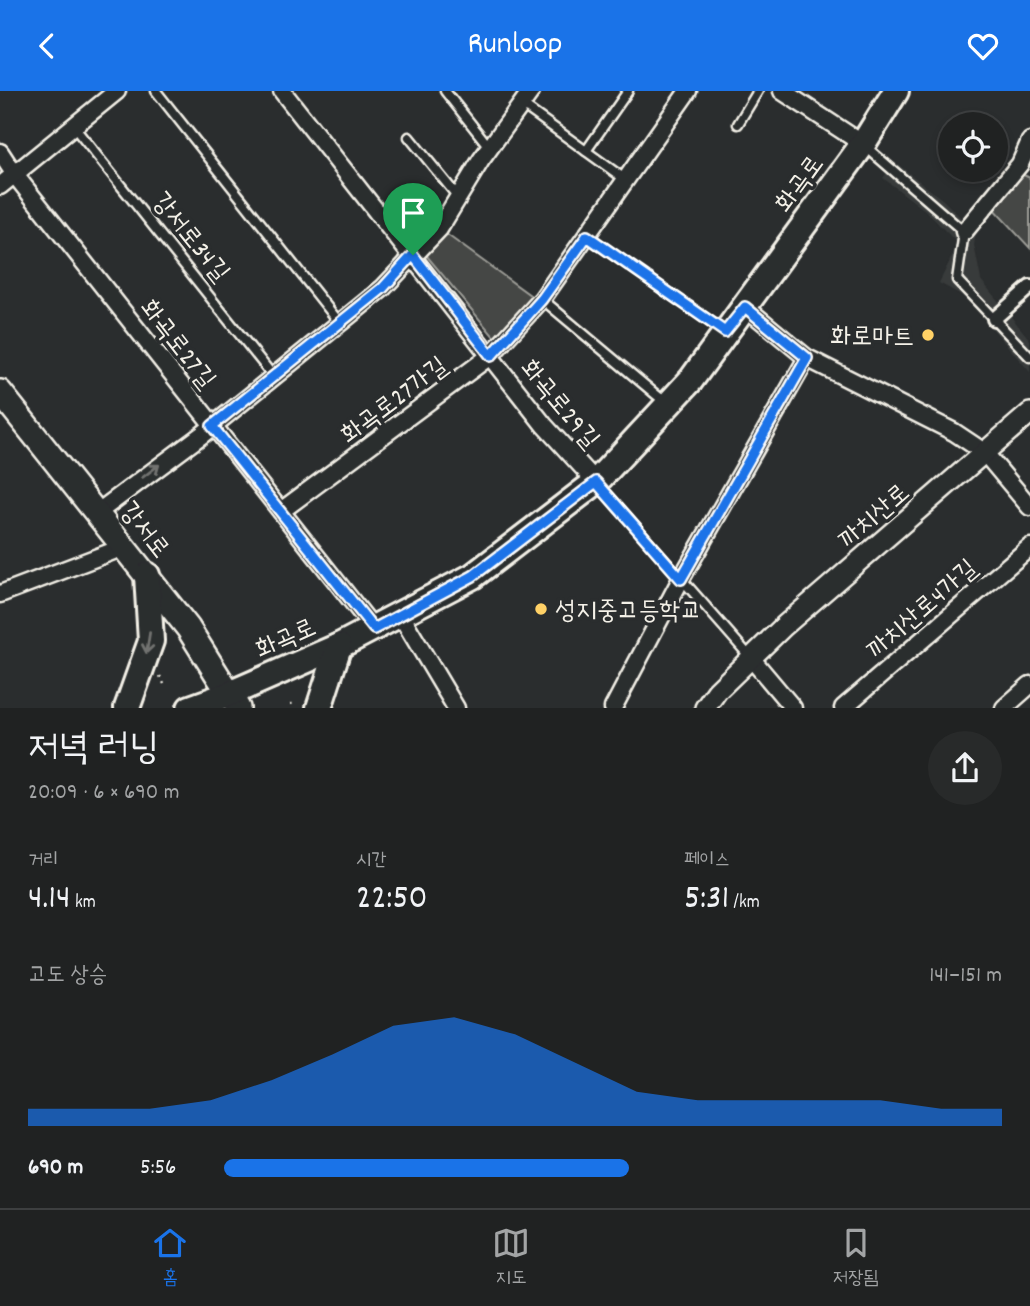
<!DOCTYPE html>
<html lang="ko">
<head>
<meta charset="utf-8">
<style>
  :root { --surface:#202222; --page:#282a2a; --text:#f1f3f6; --muted:#a2a4a5; --line:#3d3f40; --accent:#1a73e8 }
  body { margin:0; font-family:Dekko,"Poor Story",sans-serif; background:var(--page); color:var(--text); height:100vh; display:flex; flex-direction:column; font-size:26px; white-space:nowrap }
  * { box-sizing:border-box; margin:0 }
  p { font-size:23px; color:var(--muted) }
  .icon { flex:none; width:38px; height:38px; fill:none; stroke:currentColor; stroke-width:2; stroke-linecap:round; stroke-linejoin:round }
  .map { position:relative; height:617px; overflow:hidden }
  .sheet { display:flex; flex-direction:column; background:var(--surface); flex:1 }
  .sheet>* { flex:none }
  .controls { position:absolute; left:938px; top:21px; display:grid; gap:14px }
  .controls a { display:grid; place-items:center; width:70px; height:70px; border-radius:50%; background:var(--surface); box-shadow:0 4px 10px #0003,0 0 0 2px var(--line); font-size:35px }
  .pin { position:absolute; display:grid; place-items:center; width:60px; height:60px; color:#fff; margin:-72px -30px; border-radius:50% 50% 50% 0; rotate:-45deg; box-shadow:0 0 7px #0007 }
  .pin .icon { rotate:45deg }
  .round { display:grid; place-items:center; flex:none; width:74px; height:74px; border-radius:37px; background:var(--page) }
  .head { display:flex; align-items:center; justify-content:space-between; height:119px; padding:0 28px }
  h1 { font-size:38px; font-weight:600; line-height:52px }
  .stats { display:grid; grid-template-columns:repeat(3,1fr); gap:10px; height:119px; padding:7px 28px }
  .stats div { display:grid; align-content:center }
  .stats b { font-size:35px; font-weight:600 }
  .stats small { font-size:19px; font-weight:400 }
  .stats p { font-size:19px }
  .chart { height:196px; padding:14px 28px }
  .chart p { display:flex; justify-content:space-between }
  .chart svg { width:100%; height:126px; margin-top:7px; fill:var(--accent); opacity:.7 }
  ul { padding:0 28px; list-style:none; font-size:23px }
  li { display:grid; grid-template-columns:112px 84px 1fr; align-items:center; height:52px }
  li i { height:18px; border-radius:9px; background:var(--accent) }
  header { display:flex; justify-content:space-between; align-items:center; height:91px; padding:0 28px; background:var(--accent); color:#fff; font-size:32px; font-weight:600 }
  .tabs { display:flex; justify-content:space-around; align-items:center; height:98px; border-top:2px solid var(--line); background:var(--surface); font-size:19px; color:var(--muted) }
  .tabs a { display:grid; justify-items:center; gap:4px }
  .tabs .active { color:var(--accent) }
  .map>svg:first-child { display:block }
  .built { fill:#373a3a }
  .green { fill:#444645; stroke:#9c9c96; stroke-width:2 }
  .lines { fill:none; stroke-linecap:round; stroke-linejoin:round }
  .service-casing { stroke:#f4f1e8; stroke-width:13 }
  .pedestrian-casing { stroke:#f4f1e8; stroke-width:18 }
  .minor-casing { stroke:#f4f1e8; stroke-width:21 }
  .tertiary-casing { stroke:#f4f1e8; stroke-width:24 }
  .secondary-casing { stroke:#f4f1e8; stroke-width:28 }
  .primary-casing { stroke:#f4f1e8; stroke-width:30 }
  .path { stroke:#f4f1e8; stroke-width:2.5; stroke-dasharray:2 5; stroke-linecap:butt }
  .service { stroke:#2a2d2e; stroke-width:8 }
  .pedestrian { stroke:#2a2d2e; stroke-width:12 }
  .minor { stroke:#2a2d2e; stroke-width:16 }
  .tertiary { stroke:#2a2d2e; stroke-width:19 }
  .secondary { stroke:#2a2d2e; stroke-width:23 }
  .primary { stroke:#2a2d2e; stroke-width:24 }
  .oneway { stroke:#71726f }
  .route-casing { stroke:#fff; stroke-width:14 }
  .route { stroke:#1a73e8; stroke-width:9 }
  .poi-dot { fill:#ffd166; stroke:#2a2d2e; stroke-width:2.5 }
  .labels { text-anchor:middle; stroke-width:7; stroke-linejoin:round; paint-order:stroke }
  .street-label { font-size:26px; fill:#f4f1e8; stroke:#2a2d2e }
  .poi-label { font-size:26px; fill:#f4f1e8; stroke:#2a2d2e; text-anchor:end }
</style>
</head>
<body>
<header><svg class="icon" aria-label="back" viewBox="0 0 24 24"><path d="M15 5l-7 7 7 7"/></svg>Runloop<svg class="icon" aria-label="heart" viewBox="0 0 24 24"><path d="M12 20l-8-8c-3-5 5-10 8-4 3-6 11-1 8 4z"/></svg></header>
<div class="map">
<svg width="1030" height="617" viewBox="0 0 1030 617">
  <rect width="100%" height="100%" fill="#2a2d2e"/>
  <filter id="ink" filterUnits="userSpaceOnUse"><feTurbulence type="fractalNoise" baseFrequency=".0143" numOctaves="2"/><feDisplacementMap in="SourceGraphic" scale="14" xChannelSelector="R" yChannelSelector="G"/><feConvolveMatrix kernelMatrix="1 2 1 2 8 2 1 2 1" color-interpolation-filters="sRGB"/></filter>
  <g filter="url(#ink)">
    <!-- built -->
    <path class="built" d="M895 71 943 109 976 142 974 154 981 189 1030 249V281L965 206 939 192 958 153 926 120 883 87Z"/>
    <!-- green -->
    <g class="green">
      <path d="M1017 81 1030 87V157L990 114Z"/>
      <path d="M446 143 534 207 495 247 426 164Z"/>
    </g>
    <g class="lines">
      <defs>
        <g id="service">
          <path d="M156 0 339 231"/>
          <path d="M445 0 490 57"/>
          <path d="M521 13 626 89"/>
          <path d="M738 33 758 0"/>
          <path d="M74 36 273 285"/>
          <path d="M409 46 458 106"/>
          <path d="M865 55 964 141 957 189 1030 266"/>
          <path d="M586 60 628 0"/>
          <path d="M587 145 722 239"/>
          <path d="M542 208 666 312"/>
          <path d="M598 393 751 567"/>
        </g>
        <path id="pedestrian" d="M994 228 1030 196"/>
        <g id="minor">
          <path d="M282 0 544 334 596 391"/>
          <path d="M782 0 863 53"/>
          <path d="M0 61 15 84 374 538"/>
          <path d="M0 95 117 0"/>
          <path d="M964 141 1020 73 1030 50"/>
          <path d="M745 216 807 267 954 341 984 361 1030 416"/>
          <path d="M281 420 490 265 542 208 688 0"/>
          <path d="M97 422 203 343 383 197 439 138 481 69 531 0"/>
          <path d="M0 503 124 456"/>
          <path d="M400 523 456 617"/>
          <path d="M751 567 793 617"/>
          <path d="M613 617 681 488 807 267"/>
          <path d="M843 617 1030 456"/>
          <path d="M1004 617 1030 594"/>
        </g>
        <path id="tertiary" d="M705 617 717 600 784 535 1030 322"/>
        <path id="secondary" d="M0 301 188 537 238 617"/>
        <g id="primary">
          <path d="M127 617 151 550 147 484"/>
          <path d="M190 617 229 603 339 555 473 485 596 391 691 289 863 53 896 0"/>
          <path d="M319 617 339 555"/>
        </g>
      </defs>
      <!-- service casing -->
      <use href="#service" class="service-casing"/>
      <!-- pedestrian casing -->
      <use href="#pedestrian" class="pedestrian-casing"/>
      <!-- minor casing -->
      <use href="#minor" class="minor-casing"/>
      <!-- tertiary casing -->
      <use href="#tertiary" class="tertiary-casing"/>
      <!-- secondary casing -->
      <use href="#secondary" class="secondary-casing"/>
      <!-- primary casing -->
      <use href="#primary" class="primary-casing"/>
      <!-- path -->
      <g class="path">
        <path d="M160 585 165 595"/>
        <path d="M291 612 293 617"/>
      </g>
      <!-- service -->
      <use href="#service" class="service"/>
      <!-- pedestrian -->
      <use href="#pedestrian" class="pedestrian"/>
      <!-- minor -->
      <use href="#minor" class="minor"/>
      <!-- tertiary -->
      <use href="#tertiary" class="tertiary"/>
      <!-- secondary -->
      <use href="#secondary" class="secondary"/>
      <!-- primary -->
      <use href="#primary" class="primary"/>
    </g>
    <!-- one-way arrows -->
    <defs><path id="oneway-shaft" d="M-6 0H5M1.5-3L5.5 0L1.5 3" fill="none" stroke-width="1.6" stroke-linecap="round" stroke-linejoin="round" transform="scale(1.75)"/></defs>
    <g class="oneway">
      <use href="#oneway-shaft" transform="translate(151 380) rotate(-37)"/>
      <use href="#oneway-shaft" transform="translate(148 552) rotate(99)"/>
    </g>
  </g>
  <g class="lines" filter="url(#ink)">
    <defs>
      <path id="route" d="M587 145 725 241 745 216 807 267 681 488 596 391 473 485 374 538 212 335 383 197 413 164 491 265 542 208Z"/>
    </defs>
    <!-- route casing -->
    <use href="#route" class="route-casing"/>
    <!-- route -->
    <use href="#route" class="route"/>
  </g>
  <!-- markers -->
  <g class="poi-dot">
    <circle cx="928" cy="244" r="7"/>
    <circle cx="541" cy="518" r="7"/>
  </g>
  <g class="labels">
    <!-- street labels -->
    <g class="street-label">
      <text transform="translate(798 92) rotate(-54)" y="9">화곡로</text>
      <text transform="translate(192 145) rotate(51)" y="9">강서로34길</text>
      <text transform="translate(179 252) rotate(52)" y="9">화곡로27길</text>
      <text transform="translate(393 308) rotate(-37)" y="9">화곡로27가길</text>
      <text transform="translate(561 312) rotate(50)" y="9">화곡로29길</text>
      <text transform="translate(873 424) rotate(-41)" y="9">까치산로</text>
      <text transform="translate(146 438) rotate(52)" y="9">강서로</text>
      <text transform="translate(921 517) rotate(-41)" y="9">까치산로4가길</text>
      <text transform="translate(285 546) rotate(-24)" y="9">화곡로</text>
    </g>
    <!-- poi labels -->
    <g class="poi-label">
      <text x="914" y="253">화로마트</text>
      <text x="555" y="527" text-anchor="start">성지중고등학교</text>
    </g>
  </g>
</svg>
<div class="controls">
<a><svg class="icon" aria-label="locate" viewBox="0 0 24 24"><circle cx="12" cy="12" r="6"/><path d="M12 2v4M12 18v4M2 12h4M18 12h4"/></svg></a>
</div>
<div class="pin" style="left:413px;top:164px;background:#1e9e55"><svg class="icon" aria-label="arrive" viewBox="0 0 24 24"><path d="M6 21V4h12l-3 4 3 4H6"/></svg></div>
</div>
<section class="sheet">
<div class="head"><div><h1>저녁 러닝</h1><p>20:09 · 6 × 690 m</p></div><a class="round"><svg class="icon" aria-label="share" viewBox="0 0 24 24"><path d="M12 15V3M7 8l5-5 5 5M5 13v7h14v-7"/></svg></a></div>
<div class="stats">
<div><p>거리</p><b>4.14<small> km</small></b></div>
<div><p>시간</p><b>22:50</b></div>
<div><p>페이스</p><b>5:31<small> /km</small></b></div>
</div>
<div class="chart"><p><span>고도 상승</span>141–151 m</p>
<svg viewBox="0 0 160 44" preserveAspectRatio="none"><path d="M0 44V38L10 38L20 38L30 35L40 28L50 19L60 9L70 6L80 12L90 22L100 32L110 35L120 35L130 35L140 35L150 38L160 38V44z"/></svg>
</div>
<ul>
<li><b>690 m</b>5:56<i style="width:52%"></i></li>
</ul>
</section>
<nav class="tabs">
<a class="active"><svg class="icon" aria-label="home" viewBox="0 0 24 24"><path d="M3 11l9-7 9 7M6 9v11h12V9"/></svg>홈</a>
<a><svg class="icon" aria-label="map" viewBox="0 0 24 24"><path d="M3 6l6-2 6 2 6-2v14l-6 2-6-2-6 2zM9 4v14M15 6v14"/></svg>지도</a>
<a><svg class="icon" aria-label="saved" viewBox="0 0 24 24"><path d="M7 4h10v16l-5-4-5 4z"/></svg>저장됨</a>
</nav>
</body>
</html>
